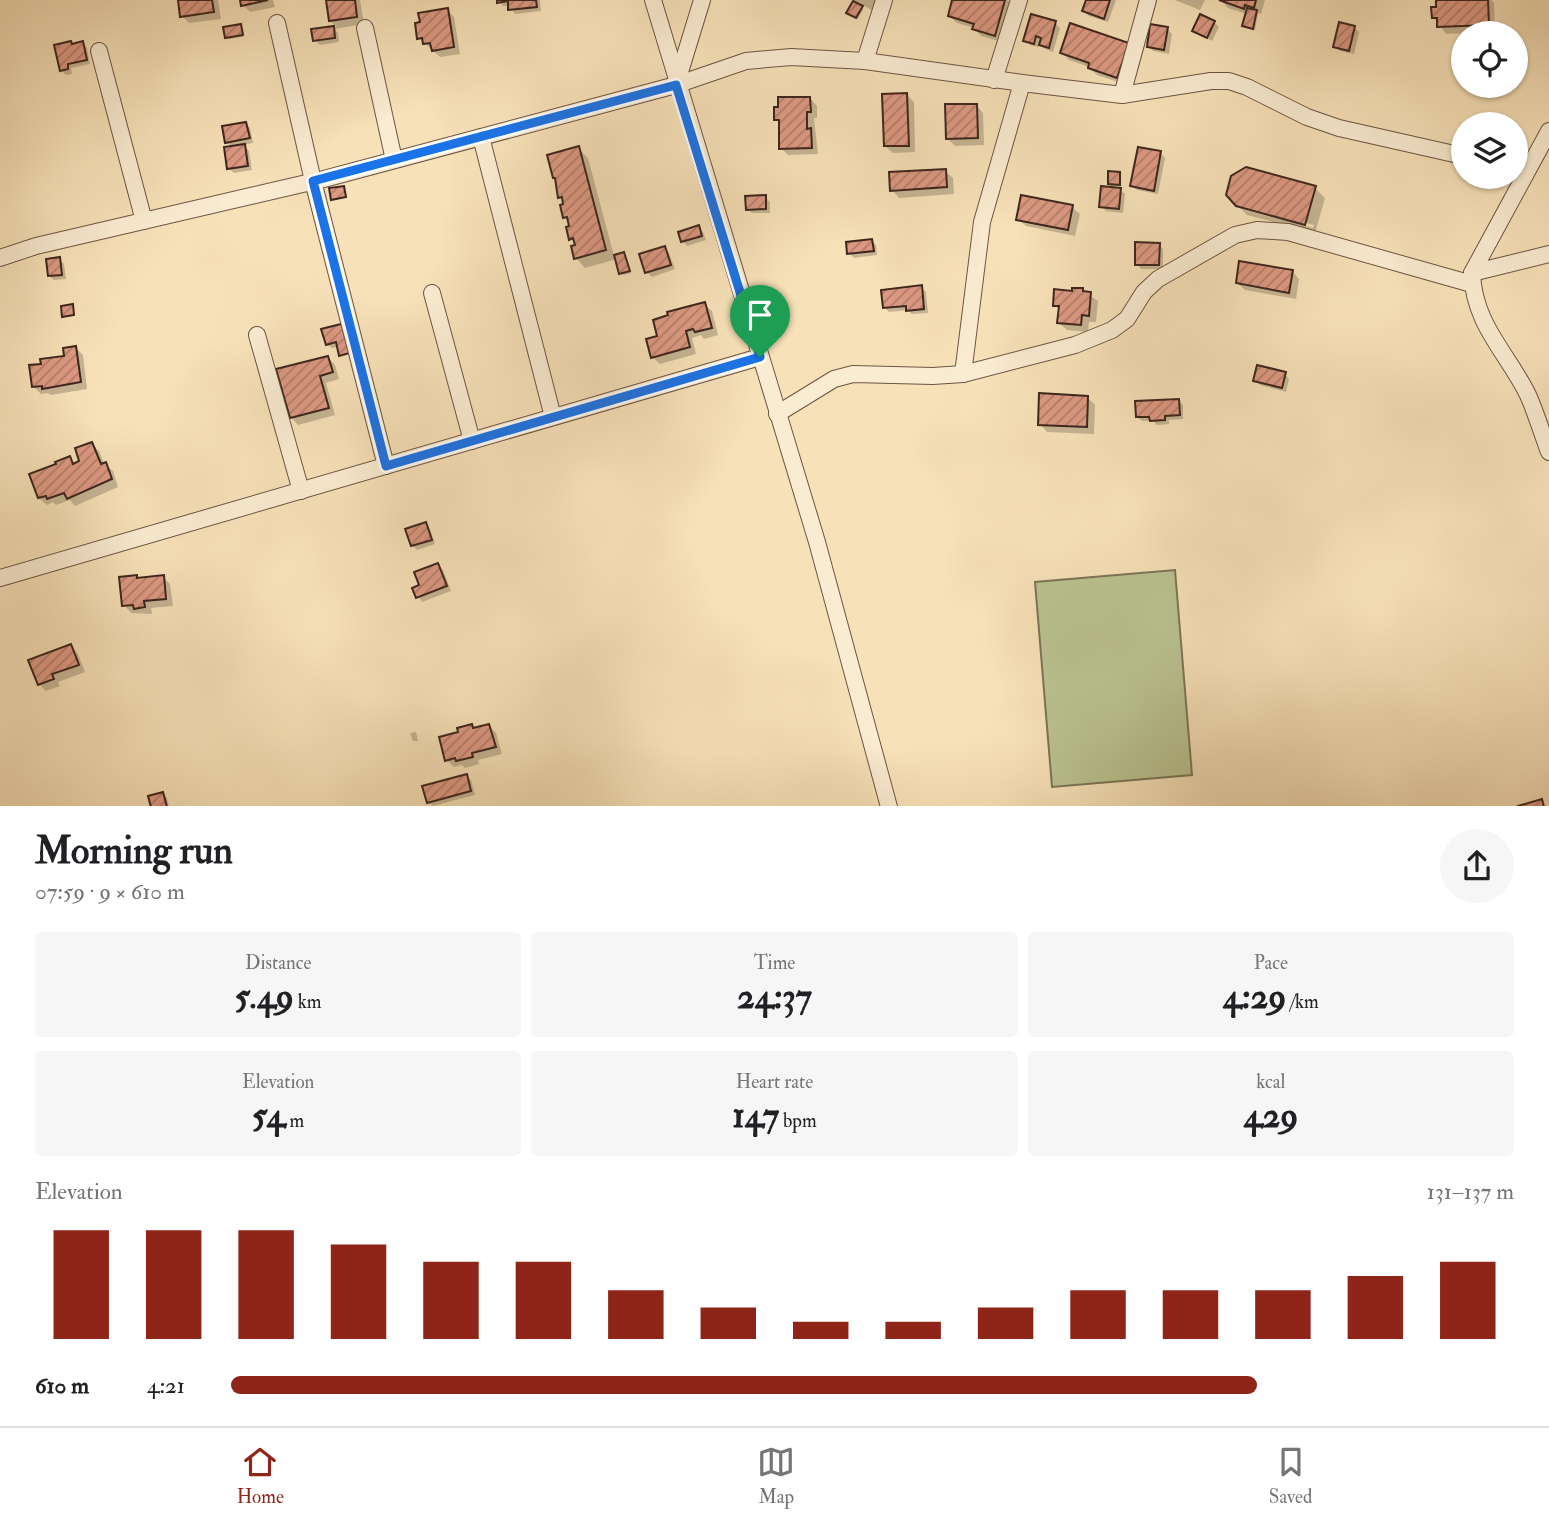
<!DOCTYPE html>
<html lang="en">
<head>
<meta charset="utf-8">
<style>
  :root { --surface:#fff; --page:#f6f6f6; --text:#202124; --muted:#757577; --line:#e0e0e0; --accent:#8f2418 }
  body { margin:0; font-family:"IM FELL Double Pica",serif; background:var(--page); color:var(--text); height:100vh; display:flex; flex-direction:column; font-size:26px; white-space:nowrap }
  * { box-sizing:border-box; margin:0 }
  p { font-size:23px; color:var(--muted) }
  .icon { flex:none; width:38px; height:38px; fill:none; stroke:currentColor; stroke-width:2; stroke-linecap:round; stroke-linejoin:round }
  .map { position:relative; height:806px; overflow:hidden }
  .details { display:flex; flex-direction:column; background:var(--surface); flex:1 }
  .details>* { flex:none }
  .controls { position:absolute; left:1451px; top:21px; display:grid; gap:14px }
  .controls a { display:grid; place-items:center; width:77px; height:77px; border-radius:50%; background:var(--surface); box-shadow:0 2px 5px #0004; font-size:35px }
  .pin { position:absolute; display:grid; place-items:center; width:60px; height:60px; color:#fff; margin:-72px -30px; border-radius:50% 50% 50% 0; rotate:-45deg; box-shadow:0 0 7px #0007 }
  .pin .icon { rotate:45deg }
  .round { display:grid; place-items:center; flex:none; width:74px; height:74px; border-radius:37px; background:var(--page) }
  .head { display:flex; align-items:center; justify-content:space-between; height:119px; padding:0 35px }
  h1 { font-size:38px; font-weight:800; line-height:52px }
  .figures { display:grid; grid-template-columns:repeat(3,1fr); gap:10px; height:119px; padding:7px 35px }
  .figures div { display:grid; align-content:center; border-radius:7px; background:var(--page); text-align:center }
  .figures b { font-size:35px; font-weight:800 }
  .figures small { font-size:19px; font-weight:400 }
  .figures p { font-size:19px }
  .chart { height:196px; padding:14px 35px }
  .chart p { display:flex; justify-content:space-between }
  .chart svg { width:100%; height:126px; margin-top:7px; stroke:var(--accent); stroke-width:6 }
  ul { padding:0 35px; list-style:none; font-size:23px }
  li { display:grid; grid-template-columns:112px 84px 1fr; align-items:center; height:52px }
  li i { height:18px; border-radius:9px; background:var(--accent) }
  .tabs { display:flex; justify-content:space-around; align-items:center; height:98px; border-top:2px solid var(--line); background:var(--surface); font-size:19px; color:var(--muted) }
  .tabs a { display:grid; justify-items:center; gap:4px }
  .tabs .selected { color:var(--accent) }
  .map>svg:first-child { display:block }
  .pitch { fill:#bac391; stroke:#7c7456; stroke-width:2 }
  .shadow { fill:#0003 }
  .building { fill:url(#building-hatch); stroke:#3d251c; stroke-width:2 }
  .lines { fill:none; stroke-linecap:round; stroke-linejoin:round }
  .minor-casing { stroke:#6c5443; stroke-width:18 }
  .minor { stroke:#faecd1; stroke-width:16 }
  .route-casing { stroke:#fff; stroke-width:14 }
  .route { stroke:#1a73e8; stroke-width:9 }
</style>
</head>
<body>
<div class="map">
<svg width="1549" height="807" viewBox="0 0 1549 807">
  <defs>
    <pattern id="building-hatch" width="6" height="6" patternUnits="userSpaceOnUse" patternTransform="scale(1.75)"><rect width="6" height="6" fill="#dd9983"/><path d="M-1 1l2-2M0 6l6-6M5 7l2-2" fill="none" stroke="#b47d6a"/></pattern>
  </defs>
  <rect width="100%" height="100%" fill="#f7e1b8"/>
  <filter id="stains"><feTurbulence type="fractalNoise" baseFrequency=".00286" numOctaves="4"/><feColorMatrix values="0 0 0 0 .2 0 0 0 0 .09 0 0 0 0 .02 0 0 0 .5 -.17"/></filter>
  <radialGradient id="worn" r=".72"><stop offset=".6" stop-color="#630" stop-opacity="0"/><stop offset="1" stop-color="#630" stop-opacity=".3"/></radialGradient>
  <!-- pitch -->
  <path class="pitch" d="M1175 570 1192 775 1052 787 1035 582Z"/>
  <!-- shadow -->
  <g class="shadow">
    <path d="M180 0H218L221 19 189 23 182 16Z"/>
    <path d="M242 0H273L275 7 250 12 243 5Z"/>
    <path d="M327 0H360L364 24 334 29 338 33 339 42 320 45 315 41 313 31 337 27 330 21Z"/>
    <path d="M499 0H540L541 11 515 14 510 6H503Z"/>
    <path d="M854 0H882L875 12 858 2 863 9 858 19 848 13Z"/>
    <path d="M954 0H1007L1013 5 1002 42 981 36 974 28 957 23 950 16Z"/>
    <path d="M1088 0H1116L1108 22 1089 16 1084 11Z"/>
    <path d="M1175 0H1205L1200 10Z"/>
    <path d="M1221 0H1265L1261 14 1258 13 1255 30 1244 26 1247 14 1228 8Z"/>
    <path d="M1437 0H1491L1494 3 1495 32 1446 34 1434 17 1438 9Z"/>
    <path d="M447 10 454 17 460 54 440 57 419 38Z"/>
    <path d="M1214 22 1219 27 1212 41 1194 31Z"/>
    <path d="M1055 23 1060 28 1053 52 1045 49 1039 44 1038 47 1030 45 1025 40Z"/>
    <path d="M240 26 243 37 228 39 226 37Z"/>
    <path d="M1354 27 1359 32 1354 54 1340 51 1335 47Z"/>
    <path d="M1167 29 1172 34 1169 54 1153 51 1149 46Z"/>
    <path d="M82 43 87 48 90 64 71 68 72 74 66 75 61 70 73 45Z"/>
    <path d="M1128 44 1124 84 1097 75 1089 67 1069 60 1062 53Z"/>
    <path d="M907 95 914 102 915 152 893 153 885 146Z"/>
    <path d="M810 98 817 106V118H814L818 154 788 155 781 148 780 124 776 119Z"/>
    <path d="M976 105 983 113 984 145 955 146 947 138Z"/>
    <path d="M246 123 250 128 253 143 243 145 249 151 252 170 234 173 229 168 232 148 227 142Z"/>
    <path d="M578 148 588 158 614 256 624 254 631 273 623 275 621 273 617 259 585 268 576 258 578 246 571 239V227L565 217V202L560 197Z"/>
    <path d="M1160 153 1165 158 1158 194 1137 190 1132 186Z"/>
    <path d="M945 171 953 178 954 194 899 198 892 190Z"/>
    <path d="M1120 174 1121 186H1111L1109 184Z"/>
    <path d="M1315 188 1325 198 1315 233 1247 215 1241 209 1313 228 1314 225 1236 204Z"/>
    <path d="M1120 190 1125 194 1123 213 1106 211 1101 206Z"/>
    <path d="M765 197 770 202V213H752L747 209Z"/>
    <path d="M1072 207 1080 214 1075 236 1026 226 1018 219Z"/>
    <path d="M698 227 703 232 706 240 687 246 683 241Z"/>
    <path d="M872 241 876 245 877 255 854 258 849 253Z"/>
    <path d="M1159 245 1163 249V269H1141L1137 264Z"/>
    <path d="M665 248 669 253 675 269 652 277 647 272Z"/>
    <path d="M59 259 64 264 66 279 54 280 49 276Z"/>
    <path d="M1292 271 1299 279 1296 299 1245 290 1237 283Z"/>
    <path d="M921 287 926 292 928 313 912 314 908 310 889 312 884 307Z"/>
    <path d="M1082 290 1098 301 1096 322H1089L1088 332 1067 330 1059 323 1060 310 1055 305 1074 293Z"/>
    <path d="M704 304 712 311 718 335 704 339 701 335 692 338 696 354 660 364 652 357 660 337Z"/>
    <path d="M345 324 342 354V356L339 347 332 348 327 344Z"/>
    <path d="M76 348 83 355 87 389 51 395 48 393 41 394 33 386 43 365 66 357Z"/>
    <path d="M328 357 335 365 339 379 326 383 335 415 298 425 291 417Z"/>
    <path d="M1285 374 1289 379 1286 392 1260 385 1255 380Z"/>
    <path d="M1088 398 1095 405 1094 434 1047 432 1040 424Z"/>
    <path d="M1178 400 1183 405V419L1169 420V424L1157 425 1153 421H1142L1137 417Z"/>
    <path d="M92 444 99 451 104 464 113 471 118 487 75 506 70 500 56 505 53 502 47 505 39 498 58 465 70 458 76 464 82 462Z"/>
    <path d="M426 524 430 529 435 544 417 550 412 545Z"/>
    <path d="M438 565 443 570 451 591 422 602 414 589 422 586Z"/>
    <path d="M136 577 139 579 163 577 170 584 173 606 151 608 152 614 131 613 124 605Z"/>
    <path d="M71 646 78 654 85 672 58 682 60 686 46 691 39 684Z"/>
    <path d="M472 726 475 729 489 726 496 733 502 754 478 760 479 764 465 768 462 765 454 767 447 760 460 733Z"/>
    <path d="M416 732 418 741H413L410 733Z"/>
    <path d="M466 776 471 780 475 795 433 806 428 802Z"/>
    <path d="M163 793 167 798 169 807H153Z"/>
  </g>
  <!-- building -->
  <g class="building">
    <path d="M178 0H212L214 12 180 17Z"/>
    <path d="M240 0H268L241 6Z"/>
    <path d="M326 0H355L357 17 329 21Z"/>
    <path d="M497 0H536L537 7 508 10V1L497 3Z"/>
    <path d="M952 0H1005L995 36 972 29 974 24 948 16Z"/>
    <path d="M1086 0H1110L1104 19 1082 11Z"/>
    <path d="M1219 0H1256L1254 8 1245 5 1244 9Z"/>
    <path d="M1436 0H1488L1489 25 1437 27V18H1432L1431 7H1436Z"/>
    <path d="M853 1 863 6 856 18 846 13Z"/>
    <path d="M448 8 454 47 432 51 430 43 423 44 422 38 417 39 415 23 420 22 418 13Z"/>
    <path d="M1247 8 1257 10 1253 29 1242 26Z"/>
    <path d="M1031 14 1056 21 1049 48 1039 45 1041 38 1036 36 1034 44 1023 41Z"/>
    <path d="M1200 14 1215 21 1207 38 1192 31Z"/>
    <path d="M1339 22 1355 26 1349 51 1333 47Z"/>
    <path d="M1070 23 1129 43 1117 78 1088 68 1089 63 1060 53Z"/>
    <path d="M241 24 243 35 225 38 223 27Z"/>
    <path d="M1150 24 1168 27 1164 50 1147 47Z"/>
    <path d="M334 26 335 38 313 41 311 29Z"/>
    <path d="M71 41 72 44 83 41 87 60 68 64V69L60 71 54 45Z"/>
    <path d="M907 93 909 146H884L882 94Z"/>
    <path d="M778 97H810L811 112H807V129L811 128 812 148 779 149V120H774V107H778Z"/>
    <path d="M945 104H977L978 138 946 139Z"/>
    <path d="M246 122 250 138 225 143 222 126Z"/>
    <path d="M245 144 248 166 227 169 224 147Z"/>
    <path d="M579 146 606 250 574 259 571 246 575 245 573 238 569 240 566 227 569 226 567 217 563 218 560 205 563 204 562 197 558 198 555 178H553L547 155Z"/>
    <path d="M1138 147 1161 151 1154 191 1130 186Z"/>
    <path d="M1246 167 1316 186 1305 225 1236 206 1226 195 1231 176Z"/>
    <path d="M946 169 947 187 890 191 889 172Z"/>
    <path d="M1108 171 1120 172V185L1108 184Z"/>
    <path d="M344 186 346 197 331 200 329 188Z"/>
    <path d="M1101 186 1121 188 1119 209 1099 207Z"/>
    <path d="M766 195V209L746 210 745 196Z"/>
    <path d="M1021 195 1073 205 1068 230 1016 220Z"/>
    <path d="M699 225 702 236 681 242 678 232Z"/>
    <path d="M872 239 874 251 847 254 846 242Z"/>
    <path d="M1135 242 1160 243 1159 265H1135Z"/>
    <path d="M665 246 671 265 645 273 639 254Z"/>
    <path d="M624 252 630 271 619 274 614 255Z"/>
    <path d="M60 257 62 275 48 276 46 259Z"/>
    <path d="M1239 261 1293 270 1289 293 1236 283Z"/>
    <path d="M922 285 924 309 906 311V306L883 308 881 290Z"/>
    <path d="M1072 288H1083V291L1091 292 1089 316 1082 315 1081 325 1057 323 1059 306H1053L1054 289 1072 291Z"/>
    <path d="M705 302 712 328 695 332 693 329 686 331 690 347 651 358 646 339 657 336 653 320 668 315 667 312Z"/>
    <path d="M73 304 74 315 62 317 61 306Z"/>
    <path d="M345 323 353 352 339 356 336 342 326 345 321 329Z"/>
    <path d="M76 346 81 382 42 389V386L32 387 29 365 41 364 40 359 64 356 63 348Z"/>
    <path d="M328 356 333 372 320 376 329 408 290 418 276 369Z"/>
    <path d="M1257 365 1286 372 1282 388 1253 381Z"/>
    <path d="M1039 393 1088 396 1087 427 1038 425Z"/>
    <path d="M1179 399 1180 415 1165 416V420L1150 421 1149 417H1136L1135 401Z"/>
    <path d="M92 442 101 464 106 462 112 479 67 499 64 493 47 499 46 496 38 498 29 474 56 464 55 462 70 456 73 464 79 461 75 448Z"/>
    <path d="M426 522 432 540 411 546 405 529Z"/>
    <path d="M438 563 447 586 416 598 412 588 419 585 414 572Z"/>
    <path d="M137 575V578L164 575 166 599 144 601 145 607 134 609 133 605 122 606 119 577Z"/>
    <path d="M71 644 79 665 52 674 54 679 38 685 28 660Z"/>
    <path d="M472 724 473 728 489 724 496 747 472 753 473 757 456 761 455 758 445 761 439 737 458 732 457 728Z"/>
    <path d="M467 774 471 791 427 803 422 786Z"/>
    <path d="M163 792 167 807H151L148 796Z"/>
    <path d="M1542 799 1544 807H1518V806Z"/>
  </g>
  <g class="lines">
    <defs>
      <g id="minor">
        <path d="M653 0 817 542 889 807"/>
        <path d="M277 23 313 181 386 466"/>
        <path d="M365 28 394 160"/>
        <path d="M99 51 144 221"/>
        <path d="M865 61 884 0"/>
        <path d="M994 80 1019 0"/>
        <path d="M676 85 702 0"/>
        <path d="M1122 95 1148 0"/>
        <path d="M1549 131 1472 273C1474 325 1507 352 1528 395 1536 413 1542 433 1549 452"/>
        <path d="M481 137 553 417"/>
        <path d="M0 258 36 246 324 179 676 85 746 61 791 57 865 61 1022 83 1122 95 1211 81H1229L1247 87 1307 117 1339 128 1463 156"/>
        <path d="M1472 273 1549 254"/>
        <path d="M432 293 472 441"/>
        <path d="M257 335 301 491"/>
        <path d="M963 374 982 222 1022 83"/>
        <path d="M777 414 834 379 853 374 933 376 963 374 1075 345 1112 330 1127 319 1144 292 1158 279 1235 235 1257 230 1288 232 1472 284"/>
        <path d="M0 578 760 357"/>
      </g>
    </defs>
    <!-- minor casing -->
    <use href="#minor" class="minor-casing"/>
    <!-- minor -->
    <use href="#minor" class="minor"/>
  </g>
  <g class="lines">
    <defs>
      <path id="route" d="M676 85 760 357 386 466 313 181Z"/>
    </defs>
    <!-- route casing -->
    <use href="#route" class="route-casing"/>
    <!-- route -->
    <use href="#route" class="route"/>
  </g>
  <rect width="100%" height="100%" filter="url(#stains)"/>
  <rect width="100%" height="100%" fill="url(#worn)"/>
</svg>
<div class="controls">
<a><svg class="icon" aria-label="locate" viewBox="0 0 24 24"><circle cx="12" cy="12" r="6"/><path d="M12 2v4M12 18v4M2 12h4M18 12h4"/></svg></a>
<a><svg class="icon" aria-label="layers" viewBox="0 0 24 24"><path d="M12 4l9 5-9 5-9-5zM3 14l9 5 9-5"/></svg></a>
</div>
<div class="pin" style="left:760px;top:357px;background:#1e9e55"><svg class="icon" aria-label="arrive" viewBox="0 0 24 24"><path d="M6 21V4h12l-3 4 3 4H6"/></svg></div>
</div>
<section class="details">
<div class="head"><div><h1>Morning run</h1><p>07:59 · 9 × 610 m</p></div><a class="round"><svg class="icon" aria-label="share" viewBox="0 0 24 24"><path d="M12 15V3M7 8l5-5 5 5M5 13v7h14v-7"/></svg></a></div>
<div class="figures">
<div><p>Distance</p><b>5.49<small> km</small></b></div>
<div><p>Time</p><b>24:37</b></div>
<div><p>Pace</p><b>4:29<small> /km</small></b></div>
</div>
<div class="figures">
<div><p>Elevation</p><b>54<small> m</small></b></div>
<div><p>Heart rate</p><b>147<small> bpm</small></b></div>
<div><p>kcal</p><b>429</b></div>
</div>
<div class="chart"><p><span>Elevation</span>131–137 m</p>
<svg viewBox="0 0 160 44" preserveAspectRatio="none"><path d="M5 44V6M15 44V6M25 44V6M35 44V11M45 44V17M55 44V17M65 44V27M75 44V33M85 44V38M95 44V38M105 44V33M115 44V27M125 44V27M135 44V27M145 44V22M155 44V17"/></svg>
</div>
<ul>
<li><b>610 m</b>4:21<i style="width:80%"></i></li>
</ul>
</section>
<nav class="tabs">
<a class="selected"><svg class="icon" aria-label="home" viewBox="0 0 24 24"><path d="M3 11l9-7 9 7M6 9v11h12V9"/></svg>Home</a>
<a><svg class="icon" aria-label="map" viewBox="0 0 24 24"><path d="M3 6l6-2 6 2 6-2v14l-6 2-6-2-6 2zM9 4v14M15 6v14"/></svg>Map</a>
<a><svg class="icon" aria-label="saved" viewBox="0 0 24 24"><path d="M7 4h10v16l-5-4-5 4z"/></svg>Saved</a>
</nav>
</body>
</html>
